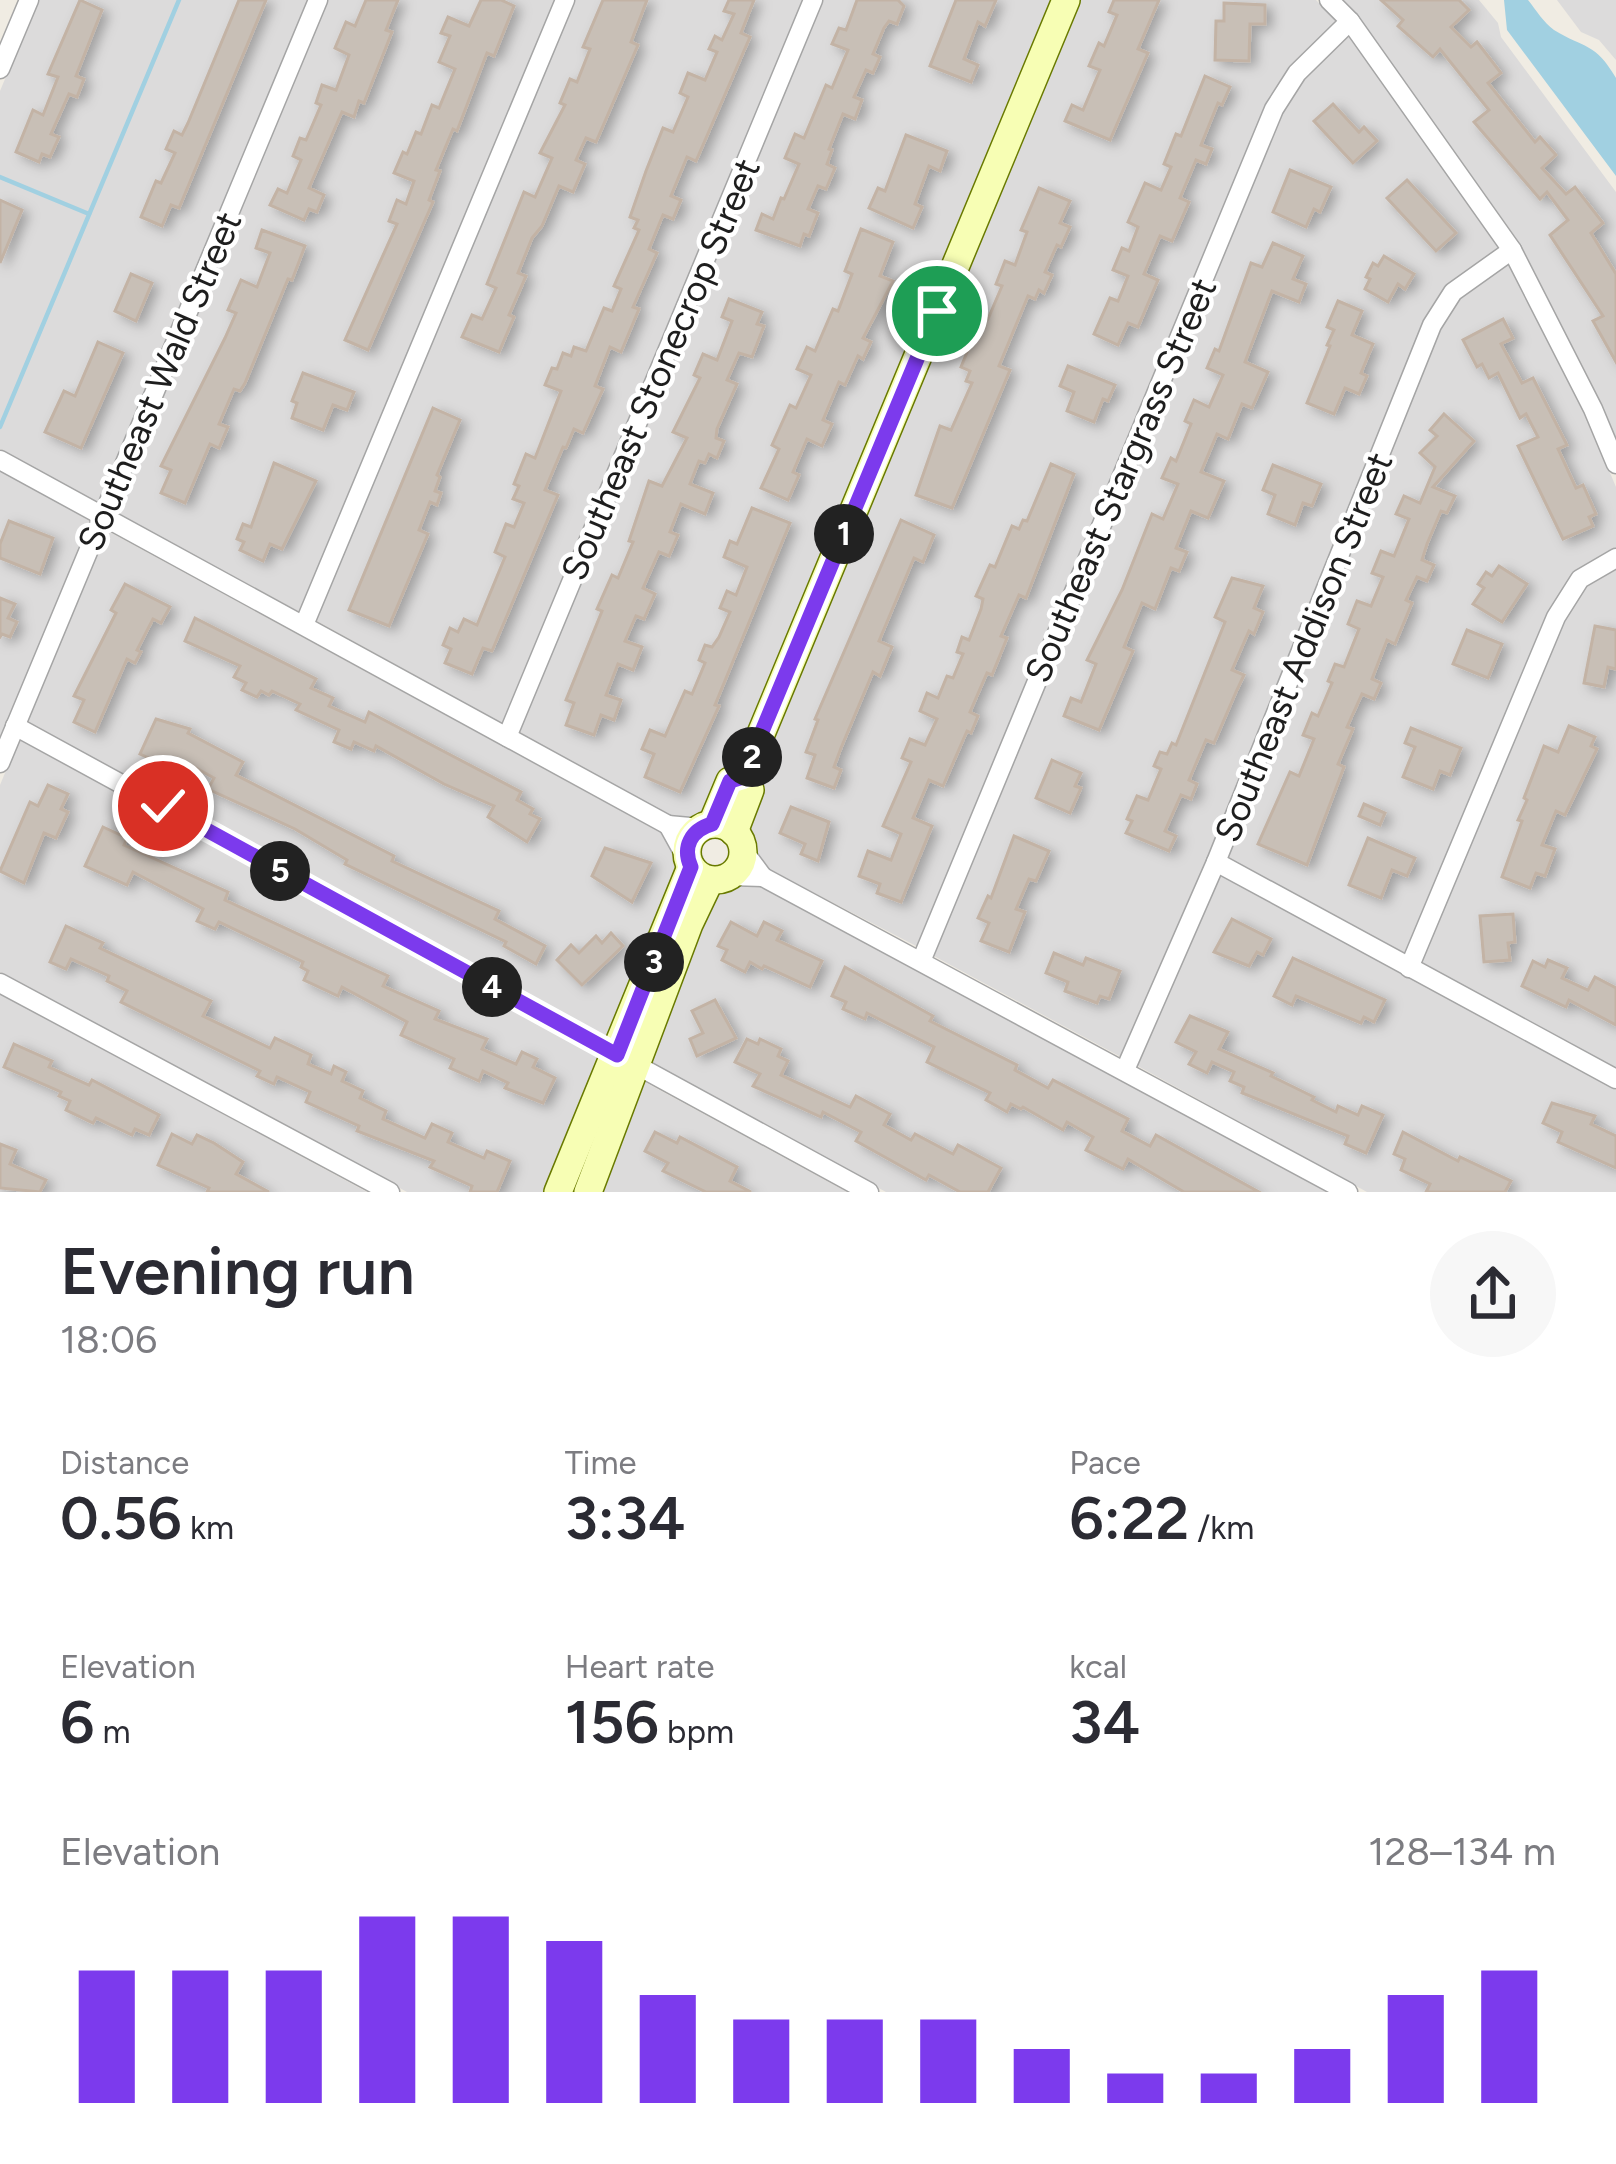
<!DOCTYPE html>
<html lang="en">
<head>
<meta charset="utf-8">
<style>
  :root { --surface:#fff; --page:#f7f7f7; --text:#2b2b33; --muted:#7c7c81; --accent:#7c3aed }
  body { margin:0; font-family:Figtree,sans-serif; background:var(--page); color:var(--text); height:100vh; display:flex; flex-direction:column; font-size:45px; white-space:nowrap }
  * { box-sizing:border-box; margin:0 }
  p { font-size:39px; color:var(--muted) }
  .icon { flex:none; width:66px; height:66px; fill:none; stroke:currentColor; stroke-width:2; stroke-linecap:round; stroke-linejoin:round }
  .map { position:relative; height:1192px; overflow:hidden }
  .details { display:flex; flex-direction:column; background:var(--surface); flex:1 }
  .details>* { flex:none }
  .pin { position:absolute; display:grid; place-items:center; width:102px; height:102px; color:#fff; margin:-51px; border:6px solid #fff; border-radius:50%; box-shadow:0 3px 12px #0007 }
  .km { position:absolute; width:60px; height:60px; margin:-30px; border-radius:50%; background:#222; color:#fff; font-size:33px; line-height:60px; text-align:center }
  .round { display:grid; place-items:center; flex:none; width:126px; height:126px; border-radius:63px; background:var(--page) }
  .head { display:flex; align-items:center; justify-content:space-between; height:204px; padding:0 60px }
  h1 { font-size:66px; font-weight:600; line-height:90px }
  .figures { display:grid; grid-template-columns:repeat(3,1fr); gap:18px; height:204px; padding:12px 60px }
  .figures div { display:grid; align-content:center }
  .figures b { font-size:60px; font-weight:600 }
  .figures small { font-size:33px; font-weight:400 }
  .figures p { font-size:33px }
  .chart { height:336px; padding:24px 60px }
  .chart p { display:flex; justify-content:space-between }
  .chart svg { width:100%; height:216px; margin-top:12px; stroke:var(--accent); stroke-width:6 }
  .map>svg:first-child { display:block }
  .residential { fill:#dcdbdb }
  .water { fill:#a1d0e1 }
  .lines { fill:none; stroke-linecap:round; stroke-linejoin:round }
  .stream { stroke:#a1d0e1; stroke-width:4.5 }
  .building { fill:#c8bfb6; stroke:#c3b3a5; stroke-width:3; filter:url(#shadow) }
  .street-casing { stroke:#a5a5a5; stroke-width:21 }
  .secondary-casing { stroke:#697a00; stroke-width:30 }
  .street { stroke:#fff; stroke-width:18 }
  .secondary { stroke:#f7feb4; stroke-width:27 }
  .route-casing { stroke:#fff; stroke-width:24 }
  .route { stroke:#7c3aed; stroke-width:15 }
  .labels { text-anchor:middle; stroke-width:9; stroke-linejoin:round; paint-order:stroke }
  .street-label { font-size:36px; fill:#1e1e1e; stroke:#fff }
</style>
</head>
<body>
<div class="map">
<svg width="1616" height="1192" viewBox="0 0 1616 1192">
  <defs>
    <filter id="shadow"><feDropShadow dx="6" dy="4" stdDeviation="6" flood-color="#0004"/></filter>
  </defs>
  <rect width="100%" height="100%" fill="#f0ece3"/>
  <!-- residential -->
  <g class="residential">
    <path d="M38 0H309L99 504 0 449V91Z"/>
    <path d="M328 0H556L300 612 114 512Z"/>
    <path d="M574 0H804L503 724 315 620Z"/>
    <path d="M822 0H1057L711 839 518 733Z"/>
    <path d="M1075 0H1316L1337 21 1291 67 918 947 726 847Z"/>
    <path d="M1342 0H1479L1498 23 1501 37 1616 192V441L1516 238 1361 20Z"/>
    <path d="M1557 0H1616V60L1599 40 1581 32Z"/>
    <path d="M1348 34 1500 248 1449 284 1209 859 1121 1057 932 955 1281 113 1303 79Z"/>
    <path d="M1509 263 1585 414 1616 487V548L1577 571 1406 955 1227 857 1439 329 1459 298Z"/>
    <path d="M0 470 92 522 0 740Z"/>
    <path d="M106 530 704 856 623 1049 26 721Z"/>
    <path d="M1616 568V1068L1420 963 1563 621 1585 586Z"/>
    <path d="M19 739 615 1066 561 1192H407L0 972V785Z"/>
    <path d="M719 864 918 968 1328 1192H886L638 1057Z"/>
    <path d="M1220 875 1616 1090V1192H1367L1136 1065Z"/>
    <path d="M0 994 367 1192H0Z"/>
    <path d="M630 1074 847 1192H580Z"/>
  </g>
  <!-- water -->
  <path class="water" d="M1504 0H1528C1536 10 1544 23 1554 30 1585 49 1595 42 1616 78V176L1507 30Z"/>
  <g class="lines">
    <!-- stream -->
    <g class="stream">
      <path d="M0 177 89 214"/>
      <path d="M0 427 179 0"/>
    </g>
  </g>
  <!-- building -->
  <g class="building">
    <path d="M80 0 102 10 76 76 84 79 77 97 69 94 51 134 59 137 50 157 42 154 39 162 16 152 33 110 43 115 58 77 48 74Z"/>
    <path d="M239 0H266L179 208 171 205 162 226 141 217 156 181 161 183 175 153 166 149 174 131 182 135 188 123Z"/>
    <path d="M366 0H398L386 30 392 32 364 103 359 101 354 117 342 112 309 188 324 195 317 212 309 209 304 220 270 205 278 189 287 193 301 160 293 156 300 138 306 140 321 105 316 103 322 85 336 90 349 55 335 48 346 22 355 26Z"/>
    <path d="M481 0H501L514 6 494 56 487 53 457 131 453 129 436 170 440 171 429 200 433 202 368 350 345 340 397 224 389 221 397 200 406 204 414 181 394 173 403 152 407 154 416 132 421 134 432 105 439 108 455 69 439 62 450 36 441 33 448 17 469 26Z"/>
    <path d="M603 0H647L631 42 638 45 596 142 586 138 576 160 585 164 573 192 559 186 542 226 532 238 518 273 526 276 509 315 514 317 499 352 462 337 472 315 482 319 496 288 487 284 524 192 535 197 552 158 540 153 565 105 560 103 570 79 577 82 590 49 583 47Z"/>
    <path d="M729 0H754L741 33 750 37 696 161 687 157 671 196 681 200 673 219 663 215 649 249 657 253 633 307 639 309 621 352 610 347 595 386 603 389 583 433 574 429 566 448 563 447 545 490 558 495 492 651 483 648 472 674 445 663 451 649 443 645 450 628 458 632 464 619 477 625 505 557 495 552 506 524 514 527 524 503 513 499 519 486 514 484 526 454 535 458 561 391 545 385 552 368 557 369 563 353 571 356 574 347 586 351 604 308 612 311 621 289 614 286 639 230 634 228 638 220 630 217 646 171 663 128 673 132 688 97 680 93 688 73 705 80 717 52 709 49 715 36 722 40 734 14 724 11Z"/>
    <path d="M857 0H898L904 6 897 24 889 21 884 28 873 54 880 57 873 73 866 70 854 97 862 100 855 119 843 114 829 149 832 150 827 164 835 168 826 189 818 186 808 209 818 213 809 236 804 234 800 246 756 230 762 214 773 219 781 198 784 199 799 164 785 158 795 134 804 138 826 85 832 88 848 50 832 44 839 28 846 30Z"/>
    <path d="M956 0H996L985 26 978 22 964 59 978 65 971 82 930 66Z"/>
    <path d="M1114 0H1159L1138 49 1148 53 1110 140 1065 121 1072 105 1083 110 1100 70 1089 66 1099 43 1104 46 1117 15 1109 12Z"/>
    <path d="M1381 0H1459L1469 10 1451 27 1471 47 1477 42 1501 73 1488 83 1535 142 1540 137 1556 155 1542 168 1566 194 1575 187 1603 223 1591 233 1616 274V362L1593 321 1603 316 1550 235 1568 220 1547 192 1540 199 1474 122 1489 110 1440 49 1433 57 1398 26 1403 20Z"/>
    <path d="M1224 3 1265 5V24H1250L1249 61 1215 60 1216 21H1224Z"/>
    <path d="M1205 76 1230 87 1222 105 1218 103 1201 145 1212 149 1206 164 1196 160 1180 198 1189 202 1172 241 1160 236 1144 274 1158 280 1138 327 1128 323 1118 345 1094 334 1110 298 1118 301 1128 276 1113 270 1122 248 1129 251 1138 227 1128 222 1145 183 1161 190 1171 167 1164 164 1176 134 1181 136Z"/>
    <path d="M1333 104 1359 132 1364 127 1377 141 1353 163 1314 121Z"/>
    <path d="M906 135 947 151 940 171 929 166 915 204 922 207 913 228 869 208 878 188 885 191Z"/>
    <path d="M1290 170 1331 187 1320 212 1314 209 1306 227 1273 212Z"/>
    <path d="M1407 180 1456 233 1436 251 1387 198Z"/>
    <path d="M1039 188 1070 201 1060 223 1070 227 1061 247 1057 245 1045 272 1052 275 1044 293 1039 290 1035 299 1028 296 999 366 1010 370 952 508 916 495 940 426 951 430 972 383 966 381 970 371 961 367 982 316 988 319 1002 286 996 284 1005 261 1015 265 1027 232 1021 230Z"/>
    <path d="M0 200 22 210 0 263Z"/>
    <path d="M861 229 893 242 880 276 893 281 863 338 871 342 863 359 858 356 845 385 839 382 823 420 832 424 822 446 807 439 793 472 799 475 788 500 761 488 779 449 772 445 790 405 796 408 811 375 797 369 807 347 815 351 833 309 838 311 852 274 845 271Z"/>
    <path d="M262 230 305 246 292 280 288 279 245 383 240 391 234 389 219 424 228 427 219 448 210 444 185 503 161 493 171 470 161 466 225 338 236 313 228 310 241 280 257 287 270 253 256 248Z"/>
    <path d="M1273 243 1303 256 1293 279 1306 284 1299 302 1272 291 1245 362 1268 372 1252 408 1242 404 1228 439 1217 434 1201 472 1224 481 1208 518 1191 511 1176 548 1187 552 1179 571 1171 568 1155 609 1142 603 1124 647 1133 651 1099 730 1064 716 1071 698 1081 702 1096 664 1087 660 1122 590 1152 514 1163 519 1178 484 1162 478 1171 458 1176 461 1191 424 1185 421 1194 400 1209 407 1223 375 1207 368 1215 349 1219 351 1251 263 1262 267Z"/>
    <path d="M1384 256 1414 274 1405 289 1398 284 1388 302 1365 289 1370 279 1366 277 1373 263 1378 266Z"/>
    <path d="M131 274 152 283 136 321 115 311Z"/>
    <path d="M729 299 762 312 757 324 764 326 752 357 739 353 727 380 737 384 717 429 716 438 724 441 717 458 709 454 705 463 699 461 690 484 713 493 705 514 681 504 670 532 678 535 669 556 659 552 643 588 655 594 644 619 636 616 625 641 642 647 633 670 618 664 606 695 621 700 614 720 601 715 594 735 566 725 574 703 566 700 602 611 597 609 612 575 618 578 633 542 629 541 649 481 662 486 687 438 673 432 700 378 694 375 703 354 717 360 732 321 722 317Z"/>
    <path d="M1338 301 1362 311 1352 335 1373 344 1361 373 1367 376 1359 394 1345 388 1334 414 1307 403 1330 346 1327 345 1334 330 1327 327Z"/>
    <path d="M1503 319 1513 338 1501 344 1522 383 1533 378 1567 445 1558 449 1576 488 1583 485 1596 514 1589 517 1593 526 1563 539 1518 446 1538 437 1526 414 1520 418 1498 373 1489 378 1482 364 1477 367 1463 340Z"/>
    <path d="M98 342 123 353 81 448 45 432 64 391 75 396Z"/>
    <path d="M1068 366 1115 385 1108 401 1103 399 1094 422 1067 411 1074 392 1060 386Z"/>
    <path d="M303 373 354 392 347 410 333 405 323 430 292 418 297 403 292 401Z"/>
    <path d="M433 408 460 420 437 475 440 477 435 491 441 493 437 505 430 502 419 530 428 534 389 626 349 610Z"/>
    <path d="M1444 414 1474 441 1433 487 1455 496 1447 513 1441 511 1427 544 1422 560 1434 565 1427 581 1417 577 1406 600 1412 603 1395 644 1387 640 1372 679 1381 683 1374 699 1362 694 1347 727 1353 729 1338 764 1344 767 1307 865 1258 844 1290 772 1299 776 1314 739 1303 735 1312 713 1318 716 1332 683 1328 681 1335 664 1344 667 1359 629 1348 624 1357 601 1371 606 1383 577 1372 573 1381 551 1394 556 1409 519 1396 514 1404 496 1420 503 1435 467 1420 453 1437 436 1430 430Z"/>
    <path d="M274 463 316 481 282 549 270 544 263 561 240 550 244 542 237 539 243 524 251 527Z"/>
    <path d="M1051 464 1074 474 1026 598 1019 595 1001 636 1007 638 992 675 987 673 970 712 978 716 971 733 967 731 943 786 929 780 913 818 932 826 901 902 877 893 880 884 859 876 868 851 891 860 901 834 883 826 911 762 902 758 910 739 925 745 937 719 920 711 927 693 938 698 947 676 953 678 963 654 957 652 962 637 969 640 981 609 983 599 976 596 990 565 995 567 1012 526 1019 529 1023 520 1027 521Z"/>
    <path d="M1273 465 1321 484 1312 506 1303 503 1295 525 1268 514 1275 495 1263 490Z"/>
    <path d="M752 508 790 523 715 705 719 706 680 792 645 777 654 754 642 749 650 730 665 736 685 691 692 694 705 663 699 660 705 645 712 647 719 637 730 612 720 608 727 591 736 595 747 567 724 557 730 541 737 544Z"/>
    <path d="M901 520 934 535 923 562 914 558 879 641 892 647 880 676 873 672 841 748 834 767 841 770 834 788 807 778 815 755 806 752 818 720 815 719Z"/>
    <path d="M9 521 53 538 40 574 0 558V544Z"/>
    <path d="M1499 566 1527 584 1502 622 1473 604 1484 588 1478 584 1486 572 1492 576Z"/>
    <path d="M1232 578 1263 586 1254 608 1263 612 1254 634 1249 631 1232 670 1244 675 1236 692 1214 743 1206 740 1189 780 1197 784 1191 799 1181 795 1165 831 1176 836 1169 851 1126 833 1132 821 1127 819 1137 796 1148 800 1161 769 1154 766 1160 752 1167 754 1172 743 1176 745 1225 622 1215 617Z"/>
    <path d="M125 584 170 607 161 623 153 619 137 650 141 652 135 663 127 659 95 732 74 722 84 700 74 696 116 613 111 610Z"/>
    <path d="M0 598 15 604 8 618 17 622 10 637 2 634 0 637Z"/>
    <path d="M195 618 316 679 311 688 333 698 329 706 365 722 369 712 521 792 517 800 533 809 530 814 540 819 527 842 488 817 494 806 444 784 376 746 374 751 354 742 351 749 334 742 339 730 296 710 300 704 272 691 269 695 261 691 257 697 242 690 246 683 234 677 240 666 185 641Z"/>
    <path d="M1595 626 1616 630V669L1608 667 1604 687 1584 683Z"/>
    <path d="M1467 630 1502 644 1488 678 1453 664Z"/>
    <path d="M156 719 190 729 188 733 243 762 236 775 394 856 392 861 499 911 495 919 545 946 536 964 504 946 506 942 345 864 347 860 295 829 208 789 214 778 185 762 183 767 164 758 162 764 140 754Z"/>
    <path d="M1569 726 1595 737 1591 746 1597 749 1565 815 1556 811 1542 845 1555 849 1545 876 1536 873 1530 888 1502 877 1522 821 1518 820 1527 800 1524 798 1544 746 1558 752Z"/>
    <path d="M1411 728 1461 748 1450 775 1440 771 1433 789 1403 777 1415 747 1405 743Z"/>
    <path d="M1052 760 1081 773 1075 786 1081 788 1070 813 1036 798Z"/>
    <path d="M48 785 68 794 61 809 68 812 56 838 44 833 24 883 0 871 30 802 38 806Z"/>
    <path d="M1364 804 1385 813 1380 825 1359 816Z"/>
    <path d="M791 807 829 822 818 861 801 854 805 844 780 833Z"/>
    <path d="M103 827 127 838 124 845 228 892 225 900 388 976 383 986 439 1011 435 1019 487 1039 482 1049 516 1064 522 1052 537 1059 533 1067 555 1078 543 1103 505 1088 508 1083 483 1071 479 1081 450 1068 454 1059 401 1035 407 1022 342 987 338 996 304 980 308 971 301 967 303 962 219 922 215 929 197 921 203 909 133 872 127 885 85 866Z"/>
    <path d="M1014 836 1049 851 1036 881 1029 879 1016 909 1025 912 1009 952 981 941 989 923 978 918 988 896 991 898Z"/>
    <path d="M1368 838 1415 858 1407 876 1392 870 1381 898 1349 885Z"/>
    <path d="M605 848 651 863 632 902 592 876Z"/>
    <path d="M1513 914 1515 942 1508 943 1510 960 1484 962 1480 916Z"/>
    <path d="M1232 919 1271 939 1263 955 1257 952 1249 966 1214 952Z"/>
    <path d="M731 922 757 936 764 922 782 931 777 940 822 961 810 987 764 966 762 969 750 962 745 972 722 960 727 950 718 946Z"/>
    <path d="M66 926 103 943 100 948 211 1001 203 1016 270 1048 275 1038 311 1055 308 1064 331 1074 334 1066 346 1072 342 1081 363 1091 360 1098 386 1111 383 1119 425 1138 432 1124 452 1133 448 1142 484 1158 487 1151 510 1161 497 1192H470L472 1186 430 1167 434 1161 357 1131 359 1126 306 1102 310 1092 277 1077 274 1084 257 1076 260 1071 121 1002 127 991 107 981 109 976 71 959 66 969 50 962Z"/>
    <path d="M611 933 623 946 582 985 557 960 571 945 579 953 596 936 602 943Z"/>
    <path d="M1054 953 1083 965 1086 958 1120 971 1109 999 1100 996 1097 1003 1065 991 1068 982 1046 973Z"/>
    <path d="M1293 958 1385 1000 1374 1022 1364 1017 1361 1023 1296 996 1292 1005 1274 996Z"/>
    <path d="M1548 960 1567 968 1562 978 1588 990 1595 977 1616 988V1025L1569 1000 1566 1007 1522 986 1533 961 1545 967Z"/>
    <path d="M845 967 933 1016 930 1021 1017 1065 1015 1070 1048 1088 1053 1080 1128 1119 1122 1131 1150 1146 1156 1135 1259 1192H1184L1128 1159 1123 1169 1086 1150 1093 1137 1067 1122 1063 1130 1023 1107 1021 1109 1011 1104 1007 1112 986 1100 990 1093 927 1062 934 1047 867 1013 865 1019 843 1009 846 1002 832 996Z"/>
    <path d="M715 1000 736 1038 697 1056 690 1039 703 1033 692 1011Z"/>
    <path d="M1190 1016 1228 1032 1219 1049 1273 1073 1271 1076 1314 1097 1312 1100 1336 1112 1338 1106 1358 1115 1362 1106 1383 1115 1366 1153 1345 1144 1348 1136 1242 1093 1244 1087 1230 1081 1234 1072 1212 1062 1207 1073 1189 1064 1196 1052 1176 1042Z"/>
    <path d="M747 1039 758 1044 760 1039 781 1049 778 1056 788 1061 781 1075 850 1107 856 1096 890 1114 884 1125 911 1140 915 1134 953 1154 958 1145 1001 1168 988 1192H960L929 1175 926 1180 856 1141 861 1132 823 1112 821 1117 753 1086 760 1074 735 1062Z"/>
    <path d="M14 1044 52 1061 49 1067 89 1085 92 1080 159 1115 149 1135 135 1129 132 1135 96 1118 93 1123 66 1110 70 1101 59 1096 61 1092 4 1067Z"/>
    <path d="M1552 1103 1595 1116 1591 1124 1616 1136V1168L1558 1142 1562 1132 1543 1123Z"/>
    <path d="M655 1132 677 1143 680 1137 737 1167 730 1181 751 1192H706L663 1171 668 1163 645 1151Z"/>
    <path d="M1403 1132 1458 1161 1460 1157 1511 1181 1505 1192H1426L1430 1184 1401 1170 1405 1159 1394 1154Z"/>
    <path d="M172 1134 192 1144 197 1135 214 1143 243 1162 236 1174 269 1192H207L209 1188 158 1165Z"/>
    <path d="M0 1144 16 1150 10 1164 46 1180 40 1192 0 1188Z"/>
  </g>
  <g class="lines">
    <defs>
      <g id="street">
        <path d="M1329 0 1350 21 1512 250 1593 409 1616 464"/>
        <path d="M0 69 29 0"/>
        <path d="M0 460 668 825"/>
        <path d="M304 625 565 0"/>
        <path d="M15 726 869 1192"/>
        <path d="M507 737 813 0"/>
        <path d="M0 763 318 0"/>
        <path d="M1216 862 1616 1079"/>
        <path d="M689 863 668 825 701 828"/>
        <path d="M731 876 763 877 743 850"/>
        <path d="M763 877 1348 1192"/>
        <path d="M922 959 1274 109 1297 73 1350 21"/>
        <path d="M1409 968 1556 617 1580 579 1616 558"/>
        <path d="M0 983 390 1192"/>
        <path d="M1125 1070 1216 862 1432 325 1453 292 1512 250"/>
      </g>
      <g id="secondary">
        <circle cx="715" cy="852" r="28"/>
        <path d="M712 824 730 781 743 777 1066 0"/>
        <path d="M734 832 750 790 743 777"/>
        <path d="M558 1192 691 867"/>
        <path d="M588 1192 689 924 710 880"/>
      </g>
    </defs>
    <!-- street casing -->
    <use href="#street" class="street-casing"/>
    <!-- secondary casing -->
    <use href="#secondary" class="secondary-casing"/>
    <!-- street -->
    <use href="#street" class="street"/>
    <!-- secondary -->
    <use href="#secondary" class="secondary"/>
  </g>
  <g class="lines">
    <defs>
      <path id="route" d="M163 806 617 1055 691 867C682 847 691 830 712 824L730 781 743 777 937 311"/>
    </defs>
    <!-- route casing -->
    <use href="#route" class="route-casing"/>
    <!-- route -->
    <use href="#route" class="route"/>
  </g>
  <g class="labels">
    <!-- street labels -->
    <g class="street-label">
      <text transform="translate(660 369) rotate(-67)" y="13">Southeast Stonecrop Street</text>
      <text transform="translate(159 381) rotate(-67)" y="13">Southeast Wald Street</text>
      <text transform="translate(1120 480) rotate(-67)" y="13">Southeast Stargrass Street</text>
      <text transform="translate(1303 647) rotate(-68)" y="13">Southeast Addison Street</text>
    </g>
  </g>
</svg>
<div class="pin" style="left:937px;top:311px;background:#1e9e55"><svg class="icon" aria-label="arrive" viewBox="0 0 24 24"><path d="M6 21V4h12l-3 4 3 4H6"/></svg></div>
<div class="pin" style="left:163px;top:806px;background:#d93025"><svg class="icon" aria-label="check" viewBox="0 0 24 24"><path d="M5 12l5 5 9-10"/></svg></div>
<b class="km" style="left:844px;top:534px">1</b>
<b class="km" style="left:752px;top:757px">2</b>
<b class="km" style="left:654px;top:962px">3</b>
<b class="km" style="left:492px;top:987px">4</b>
<b class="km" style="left:280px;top:871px">5</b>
</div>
<section class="details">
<div class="head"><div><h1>Evening run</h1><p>18:06</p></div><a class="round"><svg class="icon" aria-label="share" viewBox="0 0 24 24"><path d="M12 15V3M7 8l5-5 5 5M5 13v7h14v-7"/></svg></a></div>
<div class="figures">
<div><p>Distance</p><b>0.56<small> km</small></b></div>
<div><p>Time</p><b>3:34</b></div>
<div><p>Pace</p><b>6:22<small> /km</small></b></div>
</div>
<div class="figures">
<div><p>Elevation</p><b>6<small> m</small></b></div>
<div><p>Heart rate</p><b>156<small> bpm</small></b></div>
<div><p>kcal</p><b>34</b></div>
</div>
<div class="chart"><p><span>Elevation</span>128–134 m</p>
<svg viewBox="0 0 160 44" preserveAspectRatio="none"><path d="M5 44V17M15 44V17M25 44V17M35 44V6M45 44V6M55 44V11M65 44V22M75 44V27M85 44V27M95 44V27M105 44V33M115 44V38M125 44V38M135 44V33M145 44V22M155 44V17"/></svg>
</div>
</section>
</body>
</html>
